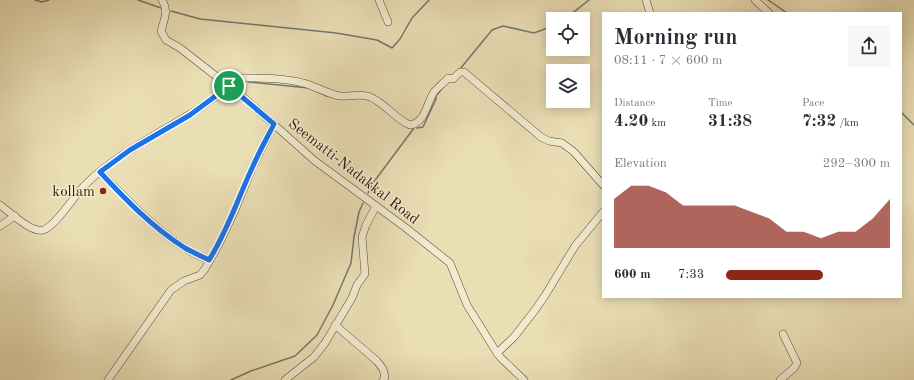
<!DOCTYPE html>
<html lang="en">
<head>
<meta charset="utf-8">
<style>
  :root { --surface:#fff; --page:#f7f7f7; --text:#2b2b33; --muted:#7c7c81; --accent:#8f2418 }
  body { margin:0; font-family:"Old Standard TT",serif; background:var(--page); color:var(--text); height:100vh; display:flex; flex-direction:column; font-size:15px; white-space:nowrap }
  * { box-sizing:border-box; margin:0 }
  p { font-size:13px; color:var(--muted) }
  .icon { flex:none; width:22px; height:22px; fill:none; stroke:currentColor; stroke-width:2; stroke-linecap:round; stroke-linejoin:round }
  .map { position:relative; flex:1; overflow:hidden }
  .side { position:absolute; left:602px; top:12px; width:300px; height:286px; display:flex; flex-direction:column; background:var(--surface); border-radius:0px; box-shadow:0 2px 10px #0003 }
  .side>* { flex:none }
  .fabs { position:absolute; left:546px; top:12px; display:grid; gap:8px }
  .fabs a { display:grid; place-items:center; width:44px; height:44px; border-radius:0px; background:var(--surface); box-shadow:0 2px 10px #0003; font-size:20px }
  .pin { position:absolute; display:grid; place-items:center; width:34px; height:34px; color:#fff; margin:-17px; border:2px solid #fff; border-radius:50%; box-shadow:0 1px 4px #0007 }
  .round { display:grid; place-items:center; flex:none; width:42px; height:42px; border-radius:0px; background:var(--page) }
  .summary { display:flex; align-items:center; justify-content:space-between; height:68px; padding:0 12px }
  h1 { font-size:22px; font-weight:700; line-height:30px }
  .metrics { display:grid; grid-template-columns:repeat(3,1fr); gap:6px; height:68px; padding:4px 12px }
  .metrics div { display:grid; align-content:center }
  .metrics b { font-size:17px; font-weight:700 }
  .metrics small { font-size:11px; font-weight:400 }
  .metrics p { font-size:11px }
  .chart { height:112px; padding:8px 12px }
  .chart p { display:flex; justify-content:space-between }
  .chart svg { width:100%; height:72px; margin-top:4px; fill:var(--accent); opacity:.7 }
  ul { padding:0 12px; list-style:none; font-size:13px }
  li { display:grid; grid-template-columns:64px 48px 1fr; align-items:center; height:30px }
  li i { height:10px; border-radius:5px; background:var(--accent) }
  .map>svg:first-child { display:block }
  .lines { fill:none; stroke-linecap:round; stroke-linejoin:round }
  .stream { stroke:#70796d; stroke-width:1.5 }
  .minor-casing { stroke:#5f482d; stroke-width:8 }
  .minor { stroke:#f1eacf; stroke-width:7 }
  .route-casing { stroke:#fff; stroke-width:8 }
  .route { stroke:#1a73e8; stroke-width:5 }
  .poi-dot { fill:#8f2418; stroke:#f1eacf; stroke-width:1.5 }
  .labels { text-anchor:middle; stroke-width:3; stroke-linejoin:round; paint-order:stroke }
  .street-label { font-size:15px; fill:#311600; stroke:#f1eacf }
  .poi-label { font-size:15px; fill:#311600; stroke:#f1eacf; text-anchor:end }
</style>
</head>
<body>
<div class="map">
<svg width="914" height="380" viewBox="0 0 914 380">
  <rect width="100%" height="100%" fill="#eadeb5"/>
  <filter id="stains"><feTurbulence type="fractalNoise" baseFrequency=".005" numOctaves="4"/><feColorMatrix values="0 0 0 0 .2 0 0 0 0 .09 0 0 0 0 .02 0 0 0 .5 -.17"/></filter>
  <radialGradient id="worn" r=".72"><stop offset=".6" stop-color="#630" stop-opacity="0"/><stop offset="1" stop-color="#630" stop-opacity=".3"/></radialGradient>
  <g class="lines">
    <!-- stream -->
    <g class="stream">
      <path d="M35 0 42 2 49 0"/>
      <path d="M138 0 161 8"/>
      <path d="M768 0 787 13"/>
      <path d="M171 11 200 19 336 33 377 40 392 48 400 39 412 18 429 0"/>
      <path d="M565 19 589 0"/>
      <path d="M460 69 492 30 503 26 534 33 553 26"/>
      <path d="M248 82 309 88"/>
      <path d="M314 90 327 96"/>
      <path d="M901 112 914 125"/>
      <path d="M417 128 423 127 436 99V96L443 87"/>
      <path d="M368 193 373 183 414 128"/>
      <path d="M231 380 251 371 295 356 317 335 333 305 351 263 354 237 359 212 363 203"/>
    </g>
    <defs>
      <g id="minor">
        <path d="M162 0C169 10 164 20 161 31L166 40 180 48 244 98 315 161 406 228 450 263 467 305 497 353 501 358 524 380"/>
        <path d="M379 0 388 22"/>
        <path d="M646 0 650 13"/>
        <path d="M755 0 769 13"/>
        <path d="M218 77C246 79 276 76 303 83 316 86 327 94 340 96 350 97 360 93 370 97 385 103 395 119 410 125 426 122 426 104 434 92 438 87 444 83 448 78L453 79 460 72H464L541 137 549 141 562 143 574 152 603 185"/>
        <path d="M100 172C126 199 152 227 185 248 192 253 201 256 209 260"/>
        <path d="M0 205C10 212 31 233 43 230 54 228 75 195 84 186 111 158 154 136 187 116 202 108 215 96 229 86"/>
        <path d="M0 226 15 216"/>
        <path d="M335 325 377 361 383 369 385 377 383 380"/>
        <path d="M497 353 514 337 535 310 546 294 575 246 603 212"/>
        <path d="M108 380 171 290 184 281 200 275 205 269 220 242 235 210 253 166 274 124"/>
        <path d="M285 380 314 357 325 343 352 298 357 285 365 274 362 237 366 225 376 206"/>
        <path d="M780 380 794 368 797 363 783 334"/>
      </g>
    </defs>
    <!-- minor casing -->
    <use href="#minor" class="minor-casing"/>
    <!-- minor -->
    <use href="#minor" class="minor"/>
  </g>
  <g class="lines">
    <defs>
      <path id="route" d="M229 86 274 124C267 138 259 152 253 166 238 198 228 230 209 260 201 256 192 252 185 248 152 227 126 200 100 172L130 150 190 115Z"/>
    </defs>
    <!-- route casing -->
    <use href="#route" class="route-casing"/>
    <!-- route -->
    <use href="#route" class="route"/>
  </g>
  <!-- markers -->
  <circle class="poi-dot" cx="103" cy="191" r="4"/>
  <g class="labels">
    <!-- street labels -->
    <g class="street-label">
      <text transform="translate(354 171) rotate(38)" y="5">Seematti-Nadakkal Road</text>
    </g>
    <!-- poi labels -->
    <g class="poi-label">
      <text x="95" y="196">kollam</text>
    </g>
  </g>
  <rect width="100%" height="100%" filter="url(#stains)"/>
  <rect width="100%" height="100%" fill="url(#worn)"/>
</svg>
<div class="fabs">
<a><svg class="icon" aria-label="locate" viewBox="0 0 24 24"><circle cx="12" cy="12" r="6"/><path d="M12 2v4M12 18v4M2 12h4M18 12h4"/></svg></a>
<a><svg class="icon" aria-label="layers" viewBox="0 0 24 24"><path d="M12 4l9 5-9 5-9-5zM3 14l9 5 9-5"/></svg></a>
</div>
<div class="pin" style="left:229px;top:86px;background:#1e9e55"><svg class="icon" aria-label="arrive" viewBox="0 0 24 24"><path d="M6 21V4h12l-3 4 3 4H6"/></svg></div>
<section class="side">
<div class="summary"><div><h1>Morning run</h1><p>08:11 · 7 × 600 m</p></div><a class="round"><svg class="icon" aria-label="share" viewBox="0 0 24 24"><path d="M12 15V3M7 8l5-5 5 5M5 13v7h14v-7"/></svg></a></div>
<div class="metrics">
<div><p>Distance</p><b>4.20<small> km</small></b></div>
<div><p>Time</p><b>31:38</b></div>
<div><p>Pace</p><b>7:32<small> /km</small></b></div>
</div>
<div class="chart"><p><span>Elevation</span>292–300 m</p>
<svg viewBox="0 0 160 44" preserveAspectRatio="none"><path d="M0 44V14L10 6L20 6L30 10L40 18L50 18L60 18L70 18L80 22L90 26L100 34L110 34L120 38L130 34L140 34L150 26L160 14V44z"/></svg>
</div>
<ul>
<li><b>600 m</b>7:33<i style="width:59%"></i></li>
</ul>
</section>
</div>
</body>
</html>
